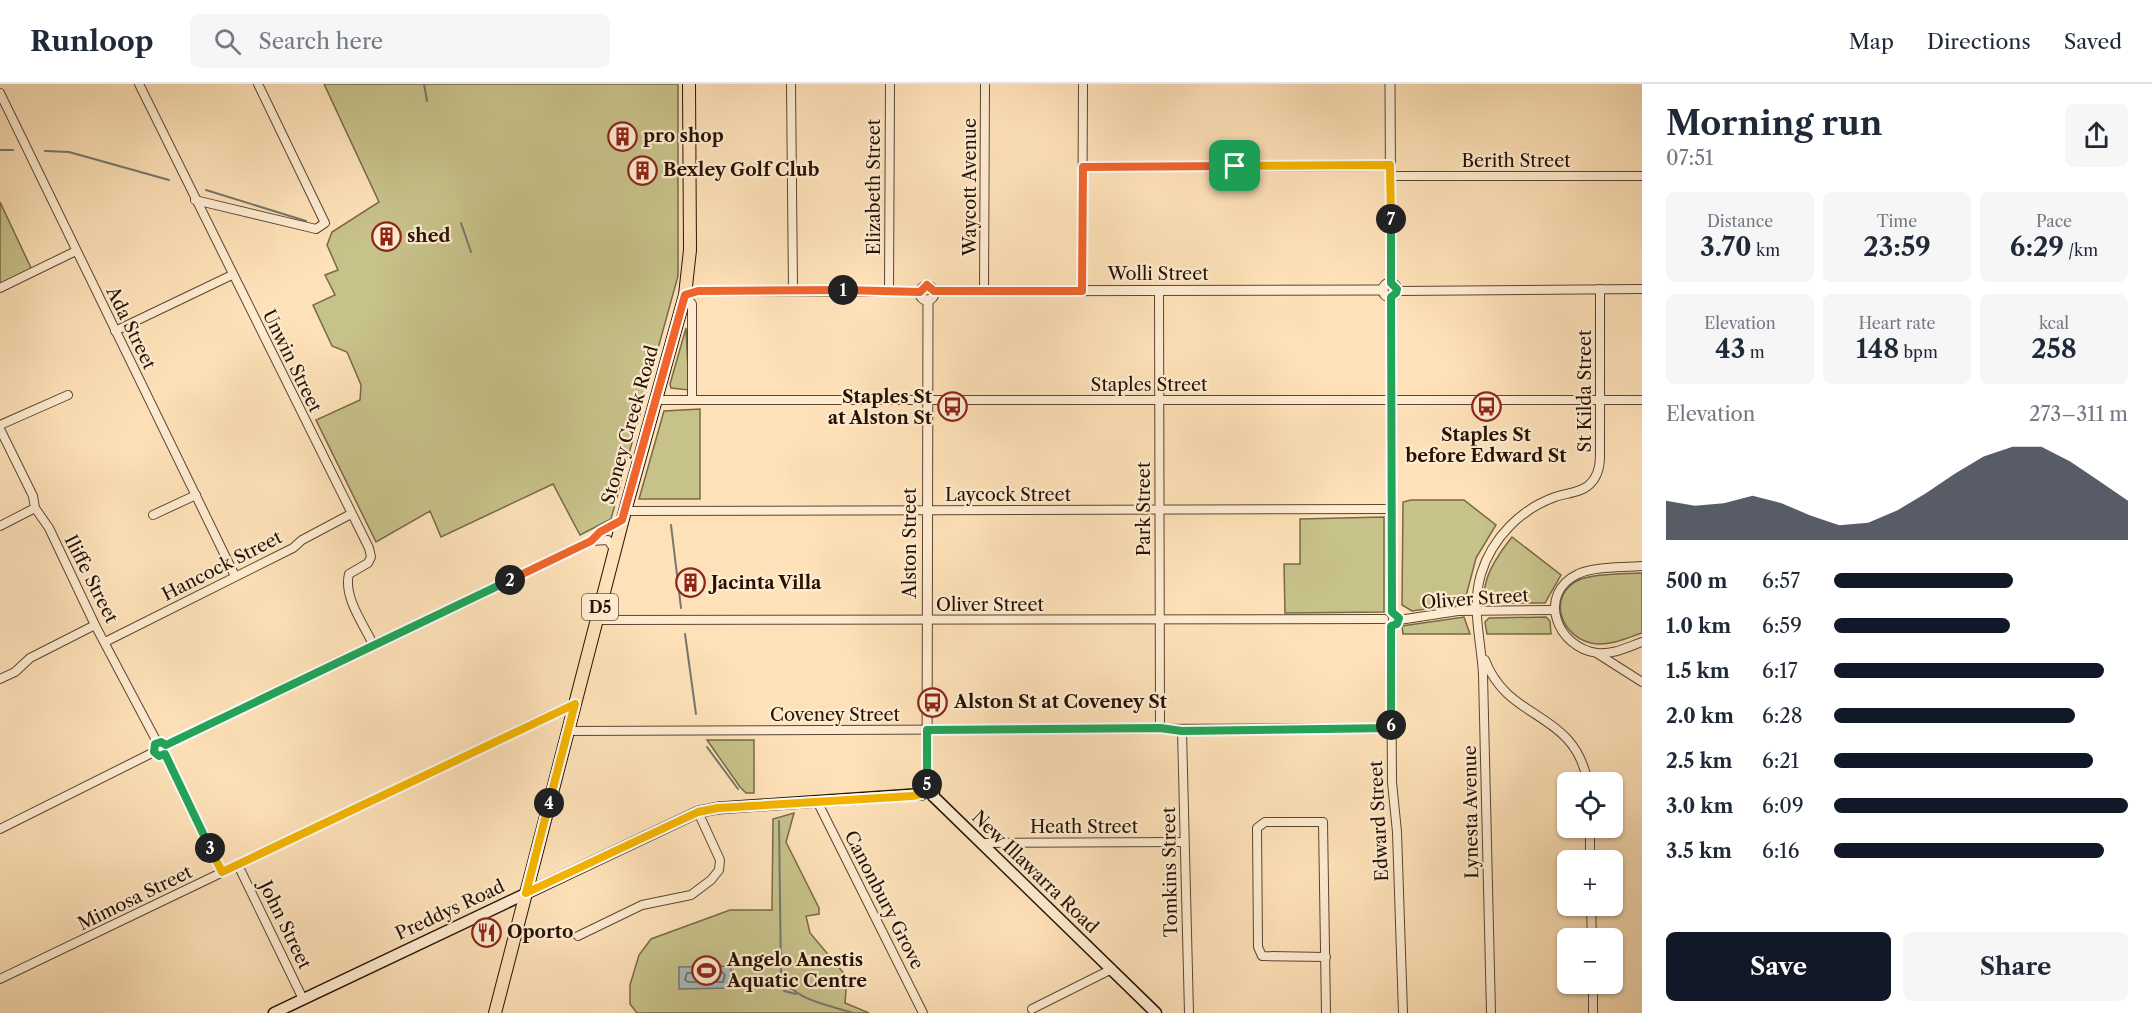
<!DOCTYPE html>
<html lang="en">
<head>
<meta charset="utf-8">
<style>
  :root { --surface:#fff; --page:#f6f6f7; --text:#1f2937; --muted:#747a83; --line:#e0e1e3; --accent:#111827 }
  body { margin:0; font-family:"Libre Caslon Text",serif; background:var(--page); color:var(--text); height:100vh; display:flex; flex-direction:column; font-size:22px; white-space:nowrap }
  * { box-sizing:border-box; margin:0 }
  p { font-size:20px; color:var(--muted) }
  .icon { flex:none; width:33px; height:33px; fill:none; stroke:currentColor; stroke-width:2; stroke-linecap:round; stroke-linejoin:round }
  .map { position:relative; flex:1; overflow:hidden }
  .panel { display:flex; flex-direction:column; background:var(--surface); width:510px }
  .panel>* { flex:none }
  .controls { position:absolute; left:1557px; top:688px; display:grid; gap:12px }
  .controls a { display:grid; place-items:center; width:66px; height:66px; border-radius:9px; background:var(--surface); box-shadow:0 2px 4px #0004; font-size:30px }
  .pin { position:absolute; display:grid; place-items:center; width:51px; height:51px; color:#fff; margin:-26px; border-radius:12px; box-shadow:0 3px 9px #0006 }
  .km { position:absolute; width:30px; height:30px; margin:-15px; border-radius:50%; background:#222; color:#fff; font-size:16px; line-height:30px; text-align:center }
  .round { display:grid; place-items:center; flex:none; width:63px; height:63px; border-radius:9px; background:var(--page) }
  .summary { display:flex; align-items:center; justify-content:space-between; height:102px; padding:0 24px }
  h1 { font-size:33px; font-weight:700; line-height:45px }
  .figures { display:grid; grid-template-columns:repeat(3,1fr); gap:9px; height:102px; padding:6px 24px }
  .figures div { display:grid; align-content:center; border-radius:9px; background:var(--page); text-align:center }
  .figures b { font-size:26px; font-weight:700 }
  .figures small { font-size:16px; font-weight:400 }
  .figures p { font-size:16px }
  .chart { height:168px; padding:12px 24px }
  .chart p { display:flex; justify-content:space-between }
  .chart svg { width:100%; height:108px; margin-top:6px; fill:var(--accent); opacity:.7 }
  .action { display:flex; gap:12px; margin-top:auto; padding:12px 24px }
  .action a { flex:1; height:69px; border-radius:9px; background:var(--accent); color:#fff; font-size:24px; font-weight:700; line-height:69px; text-align:center }
  .action a+a { background:var(--page); color:var(--text) }
  ul { padding:0 24px; list-style:none; font-size:20px }
  li { display:grid; grid-template-columns:96px 72px 1fr; align-items:center; height:45px }
  li i { height:15px; border-radius:8px; background:var(--accent) }
  header { display:flex; align-items:center; gap:36px; box-sizing:border-box; height:84px; padding:0 30px; background:var(--surface); border-bottom:2px solid var(--line) }
  header strong { font-size:28px }
  nav { display:flex; gap:33px; margin-inline-start:auto; font-size:21px }
  .search { width:420px; height:54px; background:var(--page); display:flex; align-items:center; gap:15px; box-sizing:border-box; padding:0 21px; border-radius:9px; color:var(--muted); font-size:22px }
  main { display:flex; flex:1; min-height:0 }
  .map>svg:first-child { display:block }
  .green { fill:#c7c18a; stroke:#776946; stroke-width:1.5 }
  .water { fill:#a5bbba; stroke:#737770; stroke-width:1.5 }
  .lines { fill:none; stroke-linecap:round; stroke-linejoin:round }
  .shore { stroke:#66665e; stroke-width:1.5 }
  .stream { stroke:#737770; stroke-width:2 }
  .minor-casing { stroke:#5d4530; stroke-width:10 }
  .tertiary-casing { stroke:#5d4530; stroke-width:11 }
  .secondary-casing { stroke:#271102; stroke-width:13 }
  .primary-casing { stroke:#271102; stroke-width:14 }
  .minor { stroke:#feecd1; stroke-width:8 }
  .tertiary { stroke:#feecd1; stroke-width:9 }
  .secondary { stroke:#feecd1; stroke-width:10 }
  .primary { stroke:#fee1b8; stroke-width:12 }
  .split-1-casing { stroke:#fff; stroke-width:12 }
  .split-2-casing { stroke:#fff; stroke-width:12 }
  .split-3-casing { stroke:#fff; stroke-width:12 }
  .split-4-casing { stroke:#fff; stroke-width:12 }
  .split-5-casing { stroke:#fff; stroke-width:12 }
  .split-6-casing { stroke:#fff; stroke-width:12 }
  .split-7-casing { stroke:#fff; stroke-width:12 }
  .split-8-casing { stroke:#fff; stroke-width:12 }
  .split-1 { stroke:#f0652b; stroke-width:8 }
  .split-2 { stroke:#f0652b; stroke-width:8 }
  .split-3 { stroke:#22a559; stroke-width:8 }
  .split-4 { stroke:#f5b400; stroke-width:8 }
  .split-5 { stroke:#f5b400; stroke-width:8 }
  .split-6 { stroke:#22a559; stroke-width:8 }
  .split-7 { stroke:#22a559; stroke-width:8 }
  .split-8 { stroke:#f5b400; stroke-width:8 }
  .labels { text-anchor:middle; stroke-width:4.5; stroke-linejoin:round; paint-order:stroke }
  .shield { fill:#feecd1; stroke:#685340; stroke-width:1.5 }
  .shield-label { font-size:16px; font-weight:bold; fill:#271102 }
  .poi-label { font-size:18px; font-weight:bold; fill:#271102; stroke:#feecd1; text-anchor:start }
  .street-label { font-size:18px; fill:#271102; stroke:#feecd1 }
</style>
</head>
<body>
<header>
<strong>Runloop</strong>
<div class="search"><svg class="icon" aria-label="search" viewBox="0 0 24 24"><circle cx="10" cy="10" r="6"/><path d="M15 15l6 6"/></svg>Search here</div>
<nav><a>Map</a><a>Directions</a><a>Saved</a></nav>
</header>
<main>
<div class="map">
<svg width="1642" height="929" viewBox="0 0 1642 929">
  <rect width="100%" height="100%" fill="#fee1b8"/>
  <filter id="stains"><feTurbulence type="fractalNoise" baseFrequency=".00333" numOctaves="4"/><feColorMatrix values="0 0 0 0 .2 0 0 0 0 .09 0 0 0 0 .02 0 0 0 .5 -.17"/></filter>
  <radialGradient id="worn" r=".72"><stop offset=".6" stop-color="#630" stop-opacity="0"/><stop offset="1" stop-color="#630" stop-opacity=".3"/></radialGradient>
  <!-- green -->
  <g class="green">
    <path d="M324 0H678V192L611 435 580 451 553 400 441 453 430 427 376 458 316 336 360 316 361 301 347 268 332 262 313 221 335 211 325 191 338 186 327 161 332 148 379 118Z"/>
    <path d="M0 118 32 186 0 202Z"/>
    <path d="M686 244 689 306 671 304 670 300Z"/>
    <path d="M700 325V415H639L664 327Z"/>
    <path d="M1411 416H1464L1496 441 1476 474 1465 516 1461 520 1412 527 1402 521 1403 418Z"/>
    <path d="M1384 433V528L1285 529 1284 480H1300V435Z"/>
    <path d="M1512 453 1561 491 1545 519H1492L1485 515C1481 495 1500 468 1512 453Z"/>
    <path d="M1642 489V549C1627 554 1612 561 1597 560 1561 557 1544 510 1581 495 1599 489 1623 490 1642 489Z"/>
    <path d="M1464 533 1470 550H1403L1402 542Z"/>
    <path d="M1546 533 1550 537 1551 550H1487L1485 538 1489 534Z"/>
    <path d="M707 656H754V709H746L740 703Z"/>
    <path d="M794 729 786 758 819 824V830L806 832 810 849 847 893 845 919 869 929H637L630 920V901L639 871 651 855 730 826H772L773 735Z"/>
  </g>
  <!-- water -->
  <path class="water" d="M731 882V904L679 905V883Z"/>
  <g class="lines">
    <!-- shore -->
    <path class="shore" d="M722 888 725 891 723 898H688L685 896 687 889Z"/>
    <!-- stream -->
    <g class="stream">
      <path d="M424 0 427 17"/>
      <path d="M0 66H13"/>
      <path d="M45 67 69 68 169 96"/>
      <path d="M206 106 306 137"/>
      <path d="M461 139 471 168"/>
      <path d="M671 441 681 524"/>
      <path d="M685 550 696 630"/>
      <path d="M707 663 738 705"/>
      <path d="M779 737 781 892C796 917 826 920 853 929"/>
      <path d="M784 907 796 910"/>
    </g>
    <defs>
      <g id="minor">
        <path d="M139 0 369 464 371 473 368 479 349 490C343 513 364 541 374 562"/>
        <path d="M791 0 793 206"/>
        <path d="M0 9 235 492"/>
        <path d="M1083 83 1390 82"/>
        <path d="M1390 92H1642"/>
        <path d="M195 116 316 145 325 139 258 0"/>
        <path d="M0 204 76 167"/>
        <path d="M889 207 890 0"/>
        <path d="M984 207 985 0"/>
        <path d="M1082 207 1083 0"/>
        <path d="M1159 207 1160 644"/>
        <path d="M1397 207 1642 205"/>
        <path d="M1391 213 1392 528"/>
        <path d="M115 247 232 191"/>
        <path d="M656 316H1642"/>
        <path d="M692 316V220L685 211 698 207 920 208"/>
        <path d="M0 341 68 311"/>
        <path d="M0 345 33 412 35 424 49 444 95 541 157 658"/>
        <path d="M625 427 1392 425"/>
        <path d="M153 431 196 411"/>
        <path d="M0 442 35 424"/>
        <path d="M592 456 600 448 622 436"/>
        <path d="M1642 482C1622 484 1596 482 1578 490 1536 510 1557 564 1597 569 1612 571 1628 563 1642 558"/>
        <path d="M597 536 1384 535"/>
        <path d="M1399 536 1458 527 1554 526"/>
        <path d="M1391 542 1392 698 1397 748 1403 929"/>
        <path d="M105 558 293 464 302 456 351 430"/>
        <path d="M1598 570 1642 598"/>
        <path d="M1485 576C1509 639 1574 625 1588 699"/>
        <path d="M0 595 15 588 30 574 95 541"/>
        <path d="M568 647 1391 644"/>
        <path d="M1182 647 1189 929"/>
        <path d="M167 661 591 457 608 456 614 465"/>
        <path d="M165 670 222 788"/>
        <path d="M817 717 923 929"/>
        <path d="M1590 744V777"/>
        <path d="M0 745 154 668"/>
        <path d="M983 759 1184 758"/>
        <path d="M238 781 303 915"/>
        <path d="M1591 822 1592 855"/>
        <path d="M578 852 642 821 691 811 711 796 719 786 720 776 698 728"/>
        <path d="M1326 873 1262 872 1258 863 1257 744 1265 738H1323L1326 929"/>
        <path d="M0 895 575 619"/>
        <path d="M1593 900V929"/>
        <path d="M1032 925 1112 885"/>
        <path d="M1491 929 1483 590C1481 555 1471 524 1481 490 1492 454 1521 425 1555 413 1567 409 1580 409 1589 401 1598 393 1600 382 1600 372V205"/>
      </g>
      <g id="tertiary">
        <path d="M1390 0 1391 199"/>
        <circle cx="1390" cy="206" r="7"/>
        <circle cx="927" cy="209" r="7"/>
        <path d="M934 207 1383 206"/>
        <path d="M927 703 928 216"/>
      </g>
      <g id="secondary">
        <path d="M922 710 923 705 930 703 934 707 933 712"/>
        <path d="M933 712 1156 929"/>
        <path d="M274 929 698 728 718 724 922 710"/>
      </g>
      <path id="primary" d="M495 929 625 427 685 211 690 166 689 0"/>
    </defs>
    <!-- minor casing -->
    <use href="#minor" class="minor-casing"/>
    <!-- tertiary casing -->
    <use href="#tertiary" class="tertiary-casing"/>
    <!-- secondary casing -->
    <use href="#secondary" class="secondary-casing"/>
    <!-- primary casing -->
    <use href="#primary" class="primary-casing"/>
    <!-- minor -->
    <use href="#minor" class="minor"/>
    <!-- tertiary -->
    <use href="#tertiary" class="tertiary"/>
    <!-- secondary -->
    <use href="#secondary" class="secondary"/>
    <!-- primary -->
    <use href="#primary" class="primary"/>
  </g>
  <g class="lines">
    <defs>
      <path id="split-1" d="M843 206 920 208 927 201 934 207H1082L1083 83 1235 82"/>
      <path id="split-2" d="M510 496 591 457 600 448 622 436 685 211 698 207 843 206"/>
      <path id="split-3" d="M210 764 165 670 159 672 154 668 155 660 161 658 166 661 510 496"/>
      <path id="split-4" d="M210 764 222 788 575 620 549 719"/>
      <path id="split-5" d="M549 719 526 809 698 728 718 724 912 712 922 710 927 700"/>
      <path id="split-6" d="M927 700V646L1160 644 1182 647 1391 644V641"/>
      <path id="split-7" d="M1391 135V199L1397 205 1396 209 1391 213 1392 528 1399 534 1397 540 1391 542V641"/>
      <path id="split-8" d="M1235 82 1390 81 1391 135"/>
    </defs>
    <!-- split-1 casing -->
    <use href="#split-1" class="split-1-casing"/>
    <!-- split-2 casing -->
    <use href="#split-2" class="split-2-casing"/>
    <!-- split-3 casing -->
    <use href="#split-3" class="split-3-casing"/>
    <!-- split-4 casing -->
    <use href="#split-4" class="split-4-casing"/>
    <!-- split-5 casing -->
    <use href="#split-5" class="split-5-casing"/>
    <!-- split-6 casing -->
    <use href="#split-6" class="split-6-casing"/>
    <!-- split-7 casing -->
    <use href="#split-7" class="split-7-casing"/>
    <!-- split-8 casing -->
    <use href="#split-8" class="split-8-casing"/>
    <!-- split-1 -->
    <use href="#split-1" class="split-1"/>
    <!-- split-2 -->
    <use href="#split-2" class="split-2"/>
    <!-- split-3 -->
    <use href="#split-3" class="split-3"/>
    <!-- split-4 -->
    <use href="#split-4" class="split-4"/>
    <!-- split-5 -->
    <use href="#split-5" class="split-5"/>
    <!-- split-6 -->
    <use href="#split-6" class="split-6"/>
    <!-- split-7 -->
    <use href="#split-7" class="split-7"/>
    <!-- split-8 -->
    <use href="#split-8" class="split-8"/>
  </g>
  <!-- icons -->
  <defs>
    <symbol id="building-ring" viewBox="-11 -11 22 22"><circle r="9.5" fill="#feecd1" stroke="#8f2418" stroke-width="1.5"/><path d="M-4-6H4V6H1V3H-1V6H-4ZM-2.5-4.3h1.7v1.8h-1.7ZM.8-4.3h1.7v1.8H.8ZM-2.5-1h1.7V.8h-1.7ZM.8-1h1.7V.8H.8Z" fill="#8f2418"/></symbol>
    <symbol id="bus-ring" viewBox="-11 -11 22 22"><circle r="9.5" fill="#feecd1" stroke="#8f2418" stroke-width="1.5"/><path d="M-5-6H5V4H4V6H2V4H-2V6H-4V4H-5ZM-3.5-4V0h7V-4ZM-3.5 1.2v1.5H-2V1.2ZM2 1.2v1.5H3.5V1.2Z" fill="#8f2418"/></symbol>
    <symbol id="restaurant-ring" viewBox="-11 -11 22 22"><circle r="9.5" fill="#feecd1" stroke="#8f2418" stroke-width="1.5"/><path d="M-5-6h1v4h1v-4h1v4h1v-4h1v5L-1.5 .5V6h-2V.5L-5-1ZM5-6V6H3V1.5H1.5Q1.5-4 5-6Z" fill="#8f2418"/></symbol>
    <symbol id="stadium-ring" viewBox="-11 -11 22 22"><circle r="9.5" fill="#feecd1" stroke="#8f2418" stroke-width="1.5"/><path d="M0-5a6.5 5 0 1 0 0 10a6.5 5 0 1 0 0-10ZM-3.5-1.8h7v3.6h-7Z" fill="#8f2418"/></symbol>
  </defs>
  <g fill-rule="evenodd">
    <use href="#building-ring" x="606" y="36" width="33" height="33"/>
    <use href="#building-ring" x="626" y="70" width="33" height="33"/>
    <use href="#building-ring" x="370" y="136" width="33" height="33"/>
    <use href="#bus-ring" x="1470" y="306" width="33" height="33"/>
    <use href="#bus-ring" x="936" y="306" width="33" height="33"/>
    <use href="#building-ring" x="674" y="482" width="33" height="33"/>
    <use href="#bus-ring" x="916" y="602" width="33" height="33"/>
    <use href="#restaurant-ring" x="470" y="832" width="33" height="33"/>
    <use href="#stadium-ring" x="690" y="870" width="33" height="33"/>
  </g>
  <g class="labels">
    <!-- shield labels -->
    <rect class="shield" x="582" y="510" width="36" height="26" rx="4.5"/>
    <g class="shield-label">
      <text x="600" y="529">D5</text>
    </g>
    <!-- poi labels -->
    <g class="poi-label">
      <text x="643" y="58">pro shop</text>
      <text x="663" y="92">Bexley Golf Club</text>
      <text x="407" y="158">shed</text>
      <text x="932" y="319" text-anchor="end">Staples St<tspan x="932" dy="21">at Alston St</tspan></text>
      <text x="1486" y="357" text-anchor="middle">Staples St<tspan x="1486" dy="21">before Edward St</tspan></text>
      <text x="711" y="505">Jacinta Villa</text>
      <text x="954" y="624">Alston St at Coveney St</text>
      <text x="507" y="854">Oporto</text>
      <text x="727" y="882">Angelo Anestis<tspan x="727" dy="21">Aquatic Centre</tspan></text>
    </g>
    <!-- street labels -->
    <g class="street-label">
      <text x="1516" y="83">Berith Street</text>
      <text transform="translate(874 103) rotate(-90)" y="6">Elizabeth Street</text>
      <text transform="translate(970 103) rotate(-90)" y="6">Waycott Avenue</text>
      <text x="1158" y="196">Wolli Street</text>
      <text transform="translate(131 244) rotate(64)" y="6">Ada Street</text>
      <text transform="translate(292 277) rotate(64)" y="6">Unwin Street</text>
      <text x="1149" y="307">Staples Street</text>
      <text transform="translate(1585 307) rotate(-90)" y="6">St Kilda Street</text>
      <text transform="translate(630 341) rotate(-74)" y="6">Stoney Creek Road</text>
      <text x="1008" y="417">Laycock Street</text>
      <text transform="translate(1144 425) rotate(-90)" y="6">Park Street</text>
      <text transform="translate(910 459) rotate(-90)" y="6">Alston Street</text>
      <text transform="translate(222 482) rotate(-27)" y="6">Hancock Street</text>
      <text transform="translate(91 495) rotate(63)" y="6">Iliffe Street</text>
      <text transform="translate(1475 515) rotate(-4)" y="6">Oliver Street</text>
      <text x="990" y="527">Oliver Street</text>
      <text x="835" y="637">Coveney Street</text>
      <text transform="translate(1471 728) rotate(-91)" y="6">Lynesta Avenue</text>
      <text transform="translate(1379 737) rotate(-93)" y="6">Edward Street</text>
      <text x="1084" y="749">Heath Street</text>
      <text transform="translate(1035 788) rotate(44)" y="6">New Illawarra Road</text>
      <text transform="translate(1170 788) rotate(-91)" y="6">Tomkins Street</text>
      <text transform="translate(135 814) rotate(-26)" y="6">Mimosa Street</text>
      <text transform="translate(884 816) rotate(63)" y="6">Canonbury Grove</text>
      <text transform="translate(450 826) rotate(-25)" y="6">Preddys Road</text>
      <text transform="translate(285 841) rotate(64)" y="6">John Street</text>
    </g>
  </g>
  <rect width="100%" height="100%" filter="url(#stains)"/>
  <rect width="100%" height="100%" fill="url(#worn)"/>
</svg>
<div class="controls">
<a><svg class="icon" aria-label="locate" viewBox="0 0 24 24"><circle cx="12" cy="12" r="6"/><path d="M12 2v4M12 18v4M2 12h4M18 12h4"/></svg></a>
<a>+</a>
<a>−</a>
</div>
<div class="pin" style="left:1235px;top:82px;background:#1e9e55"><svg class="icon" aria-label="arrive" viewBox="0 0 24 24"><path d="M6 21V4h12l-3 4 3 4H6"/></svg></div>
<b class="km" style="left:843px;top:206px">1</b>
<b class="km" style="left:510px;top:496px">2</b>
<b class="km" style="left:210px;top:764px">3</b>
<b class="km" style="left:549px;top:719px">4</b>
<b class="km" style="left:927px;top:700px">5</b>
<b class="km" style="left:1391px;top:641px">6</b>
<b class="km" style="left:1391px;top:135px">7</b>
</div>
<section class="panel">
<div class="summary"><div><h1>Morning run</h1><p>07:51</p></div><a class="round"><svg class="icon" aria-label="share" viewBox="0 0 24 24"><path d="M12 15V3M7 8l5-5 5 5M5 13v7h14v-7"/></svg></a></div>
<div class="figures">
<div><p>Distance</p><b>3.70<small> km</small></b></div>
<div><p>Time</p><b>23:59</b></div>
<div><p>Pace</p><b>6:29<small> /km</small></b></div>
</div>
<div class="figures">
<div><p>Elevation</p><b>43<small> m</small></b></div>
<div><p>Heart rate</p><b>148<small> bpm</small></b></div>
<div><p>kcal</p><b>258</b></div>
</div>
<div class="chart"><p><span>Elevation</span>273–311 m</p>
<svg viewBox="0 0 160 44" preserveAspectRatio="none"><path d="M0 44V28L10 30L20 29L30 26L40 29L50 34L60 38L70 37L80 32L90 25L100 17L110 10L120 6L130 6L140 12L150 20L160 28V44z"/></svg>
</div>
<ul>
<li><b>500 m</b>6:57<i style="width:61%"></i></li>
<li><b>1.0 km</b>6:59<i style="width:60%"></i></li>
<li><b>1.5 km</b>6:17<i style="width:92%"></i></li>
<li><b>2.0 km</b>6:28<i style="width:82%"></i></li>
<li><b>2.5 km</b>6:21<i style="width:88%"></i></li>
<li><b>3.0 km</b>6:09<i style="width:100%"></i></li>
<li><b>3.5 km</b>6:16<i style="width:92%"></i></li>
</ul>
<div class="action"><a>Save</a><a>Share</a></div>
</section>
</main>
</body>
</html>
